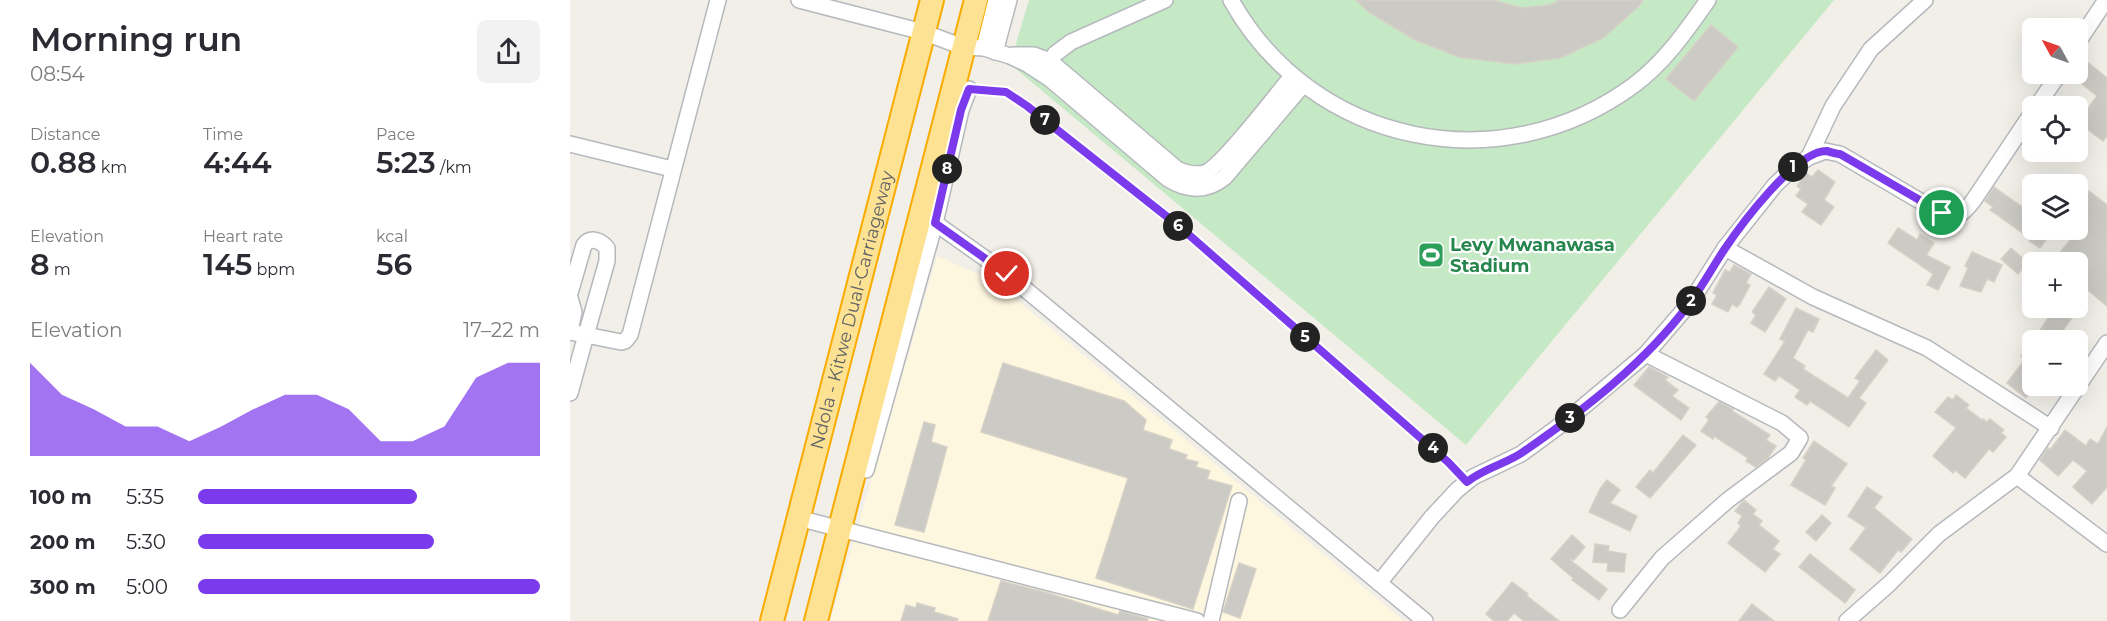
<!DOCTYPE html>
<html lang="en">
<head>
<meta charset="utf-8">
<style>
  :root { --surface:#fff; --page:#f2f2f3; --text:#2b2b33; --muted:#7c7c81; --accent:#7c3aed }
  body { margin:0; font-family:Montserrat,sans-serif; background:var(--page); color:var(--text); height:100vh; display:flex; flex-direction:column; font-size:22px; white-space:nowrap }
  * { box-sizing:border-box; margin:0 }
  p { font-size:20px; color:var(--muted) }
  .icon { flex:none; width:33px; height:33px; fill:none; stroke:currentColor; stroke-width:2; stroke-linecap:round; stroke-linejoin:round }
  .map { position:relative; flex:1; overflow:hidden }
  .panel { display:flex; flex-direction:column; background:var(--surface); width:570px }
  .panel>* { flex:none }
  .needle { width:39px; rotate:310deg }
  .buttons { position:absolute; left:1452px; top:18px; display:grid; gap:12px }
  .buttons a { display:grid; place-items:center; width:66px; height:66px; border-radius:9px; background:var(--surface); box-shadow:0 6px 24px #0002; font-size:30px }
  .pin { position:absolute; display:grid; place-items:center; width:51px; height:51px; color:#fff; margin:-26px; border:3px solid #fff; border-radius:50%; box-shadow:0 2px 6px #0007 }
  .km { position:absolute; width:30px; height:30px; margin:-15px; border-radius:50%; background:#222; color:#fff; font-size:16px; line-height:30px; text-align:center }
  .round { display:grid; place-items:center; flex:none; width:63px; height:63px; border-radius:9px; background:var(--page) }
  .headline { display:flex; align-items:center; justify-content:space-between; height:102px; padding:0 30px }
  h1 { font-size:33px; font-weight:600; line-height:45px }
  .stats { display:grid; grid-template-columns:repeat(3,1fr); gap:9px; height:102px; padding:6px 30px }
  .stats div { display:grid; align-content:center }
  .stats b { font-size:30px; font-weight:600 }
  .stats small { font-size:16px; font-weight:400 }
  .stats p { font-size:16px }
  .chart { height:168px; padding:12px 30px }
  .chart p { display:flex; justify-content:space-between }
  .chart svg { width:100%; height:108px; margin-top:6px; fill:var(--accent); opacity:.7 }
  ul { padding:0 30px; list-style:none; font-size:20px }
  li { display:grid; grid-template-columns:96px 72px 1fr; align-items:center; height:45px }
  li i { height:15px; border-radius:8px; background:var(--accent) }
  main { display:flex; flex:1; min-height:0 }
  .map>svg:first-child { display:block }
  .commercial { fill:#fef7e0 }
  .green { fill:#c5e8c5 }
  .building { fill:#cccac5; stroke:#d6d1c6; stroke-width:1.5 }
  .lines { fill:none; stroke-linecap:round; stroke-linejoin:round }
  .minor-casing { stroke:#b5b8bc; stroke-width:18 }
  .highway-casing { stroke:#f9ab00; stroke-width:26 }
  .path { stroke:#9cc7a9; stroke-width:2; stroke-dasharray:6 3; stroke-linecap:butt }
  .minor { stroke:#fff; stroke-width:15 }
  .highway { stroke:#fde293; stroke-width:22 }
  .route-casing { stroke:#fff; stroke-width:12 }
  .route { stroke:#7c3aed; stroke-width:8 }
  .labels { text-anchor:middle; stroke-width:4.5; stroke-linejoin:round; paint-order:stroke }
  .leisure-label { font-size:18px; font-weight:bold; fill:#27864d; stroke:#fff; text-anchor:start }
  .street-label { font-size:18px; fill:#5f6368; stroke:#fff }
</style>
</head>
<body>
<main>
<section class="panel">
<div class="headline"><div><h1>Morning run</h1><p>08:54</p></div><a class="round"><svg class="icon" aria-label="share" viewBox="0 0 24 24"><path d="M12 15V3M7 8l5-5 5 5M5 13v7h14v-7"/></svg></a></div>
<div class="stats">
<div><p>Distance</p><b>0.88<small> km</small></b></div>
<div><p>Time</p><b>4:44</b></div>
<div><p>Pace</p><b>5:23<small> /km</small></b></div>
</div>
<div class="stats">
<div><p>Elevation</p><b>8<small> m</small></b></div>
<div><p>Heart rate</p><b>145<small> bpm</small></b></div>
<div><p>kcal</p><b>56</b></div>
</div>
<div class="chart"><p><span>Elevation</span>17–22 m</p>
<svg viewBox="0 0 160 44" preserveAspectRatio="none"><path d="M0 44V6L10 19L20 25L30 32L40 32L50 38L60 32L70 25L80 19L90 19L100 25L110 38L120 38L130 32L140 12L150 6L160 6V44z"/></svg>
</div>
<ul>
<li><b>100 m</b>5:35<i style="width:64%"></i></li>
<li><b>200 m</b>5:30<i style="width:69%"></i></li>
<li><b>300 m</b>5:00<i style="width:100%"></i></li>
</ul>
</section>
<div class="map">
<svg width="1537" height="621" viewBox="0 0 1537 621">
  <rect width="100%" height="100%" fill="#f1efe8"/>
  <!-- commercial -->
  <path class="commercial" d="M367 256 424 281 834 621H260Z"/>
  <!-- green -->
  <path class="green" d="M459 0H1264L896 445 440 64Z"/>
  <!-- building -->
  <g class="building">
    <path d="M786 0H923L952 8 980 5 990 0H1073L1068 7 1033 38 990 58 944 64 889 57 845 40 800 13Z"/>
    <path d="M1141 25 1168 47 1124 101 1096 79Z"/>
    <path d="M1516 61 1537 78V136L1533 141 1508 122 1527 96 1503 77Z"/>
    <path d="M1248 170 1265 182 1254 200 1264 207 1251 225 1232 212 1238 204 1226 196 1231 189 1227 186 1236 173 1242 177Z"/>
    <path d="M1424 187 1462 214V230H1483L1470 248 1459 241 1461 239 1420 210 1423 207 1415 201Z"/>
    <path d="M1519 191 1537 205V306L1508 282V262H1482L1501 239 1489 230H1508V222L1516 210 1509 204Z"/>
    <path d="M1328 228 1347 240 1350 234 1364 243 1356 255 1380 267 1368 290 1357 285 1363 274 1318 243Z"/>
    <path d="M1441 248 1458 263 1448 274 1431 259Z"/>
    <path d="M1402 252 1432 265 1424 282 1417 279 1411 292 1390 286 1398 268 1395 266Z"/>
    <path d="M1164 265 1181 274 1176 283 1180 285 1170 304 1167 307 1162 304 1158 312 1142 304 1147 295 1143 293 1155 270 1160 272Z"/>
    <path d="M1199 287 1216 299 1195 332 1181 323 1186 315 1182 312Z"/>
    <path d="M1226 308 1249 319 1243 332 1238 330 1223 358 1235 366 1233 369 1278 398 1290 381 1285 378 1306 350 1318 360 1289 398 1296 403 1279 427 1240 401 1237 405 1225 397 1230 390 1209 376 1205 381 1194 374 1215 341 1210 339Z"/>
    <path d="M1470 308H1494L1504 315 1486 340H1475L1467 335 1480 315Z"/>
    <path d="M1462 340V390L1456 398 1437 383 1455 359 1451 356Z"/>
    <path d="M433 363 554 401 576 420 573 430 602 440 599 449 617 455 615 459 628 462 626 467 640 471 637 479 662 486 623 609 526 578 558 478 411 432Z"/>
    <path d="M1079 367 1098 377 1095 380 1108 390 1102 396 1119 408 1111 420 1064 385Z"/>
    <path d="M1386 395 1399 405 1396 408 1412 420 1413 419 1417 422 1420 419 1434 430 1431 433 1436 437 1423 452 1419 449 1395 478 1385 470 1383 473 1363 456 1386 428 1365 412 1378 397 1383 400Z"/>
    <path d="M1149 402 1163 409 1162 411 1200 435 1196 440 1206 446 1198 458 1186 467 1176 461 1178 458 1144 436 1143 439 1131 431 1139 420 1136 417Z"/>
    <path d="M354 422 365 425 361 442 377 447 354 532 325 525Z"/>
    <path d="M1537 427V487L1522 504 1503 487 1517 471 1503 460 1488 476 1470 460 1478 448 1480 450 1495 430 1516 446 1520 439 1528 444Z"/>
    <path d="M1113 435 1126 445 1080 498 1066 487 1080 470 1083 473Z"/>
    <path d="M1244 441 1277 464 1261 486 1265 488 1255 505 1221 485 1236 460 1233 458Z"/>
    <path d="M1037 480 1050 490 1040 503 1067 516 1060 531 1019 512 1030 489Z"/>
    <path d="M1297 487 1312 497 1304 508 1342 539 1331 552 1328 550 1310 573 1280 549 1296 528 1278 516Z"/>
    <path d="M1174 500 1186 510 1183 514 1192 521 1189 525 1209 541 1203 549 1210 554 1195 572 1158 543 1171 526 1168 523 1172 516 1165 511Z"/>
    <path d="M1252 515 1261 523 1246 541 1236 532Z"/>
    <path d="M1002 535 1015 547 1004 560 999 559 1037 589 1029 600 1002 580 1003 578 981 559Z"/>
    <path d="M1025 544 1039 546 1038 551 1056 554 1054 572 1037 571 1038 563 1023 562Z"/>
    <path d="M1240 554 1285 590 1275 603 1229 567Z"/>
    <path d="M669 563 686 569 670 618 653 612Z"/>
    <path d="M431 581 478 593 548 615 550 611 565 615 578 619 577 621H418Z"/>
    <path d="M942 582 958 594 957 596 989 621H954L944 613 937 621H924L916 614Z"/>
    <path d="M347 603 365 608 364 612 388 619 387 621H331L336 605 346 608Z"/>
    <path d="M1182 604 1204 621H1169Z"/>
  </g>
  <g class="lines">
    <defs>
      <g id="minor">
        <path d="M229 0 353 32 393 47 414 48 440 56 457 64 480 79 598 179C618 191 637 192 655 177L733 85"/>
        <path d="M661 0C742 145 930 184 1064 85 1095 62 1116 31 1138 0"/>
        <path d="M1508 42 1536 0"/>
        <path d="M414 48 426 0"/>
        <path d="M425 52 439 0"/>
        <path d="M443 55H464L480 61 607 169C615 173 625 175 634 173 650 169 708 93 722 76"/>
        <path d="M475 68 485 54 501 42 595 0"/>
        <path d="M1467 106 1489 74"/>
        <path d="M0 144 102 169"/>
        <path d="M1239 157 1263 106 1301 49 1355 0"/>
        <path d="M351 213 437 274 855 621"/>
        <path d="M1155 248 1243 297 1357 348 1481 428"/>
        <path d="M0 293 14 245C21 236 31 241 37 248V261L16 335 0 332"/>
        <path d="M0 298 4 312 0 330"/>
        <path d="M0 393 16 335 51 342 55 341 60 335 148 0"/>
        <path d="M296 470 365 223 391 110 399 89"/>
        <path d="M1447 476 1537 544"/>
        <path d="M228 518 627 621"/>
        <path d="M809 583 862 517 887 490 903 477 951 454 996 421 1076 354 1120 303 1155 248 1205 185 1224 167 1239 157 1255 151 1270 154 1372 214C1389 218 1393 214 1403 201L1462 113"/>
        <path d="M1050 610 1092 558 1158 500 1221 453 1230 438 1212 423 1076 354"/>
        <path d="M641 621 669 501"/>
        <path d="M1277 621 1319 584 1369 534 1447 476 1537 343"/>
      </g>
      <g id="highway">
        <path id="s1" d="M202 621 362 0"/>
        <path d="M246 621 406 0"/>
      </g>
    </defs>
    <!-- minor casing -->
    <use href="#minor" class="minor-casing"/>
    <!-- highway casing -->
    <use href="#highway" class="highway-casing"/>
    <!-- path -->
    <path class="path" d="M411 90 436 91 610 227 889 473"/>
    <!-- minor -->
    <use href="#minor" class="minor"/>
    <!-- highway -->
    <use href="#highway" class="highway"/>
  </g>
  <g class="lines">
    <defs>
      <path id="route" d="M437 274 365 223 391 110 399 89 436 92 457 106 610 227 878 462 897 482C914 468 936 464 953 452 1014 410 1075 363 1119 304 1132 287 1142 268 1154 250 1170 226 1226 150 1257 151 1261 152 1266 154 1270 154L1372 213"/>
    </defs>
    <!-- route casing -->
    <use href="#route" class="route-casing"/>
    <!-- route -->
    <use href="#route" class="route"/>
  </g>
  <!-- icons -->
  <defs>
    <symbol id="stadium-square" viewBox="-11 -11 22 22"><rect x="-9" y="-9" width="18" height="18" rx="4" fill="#2e9e5b" stroke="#fff"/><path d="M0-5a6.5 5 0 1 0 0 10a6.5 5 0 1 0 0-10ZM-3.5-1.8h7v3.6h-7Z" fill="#fff"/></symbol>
  </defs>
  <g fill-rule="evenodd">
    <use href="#stadium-square" x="846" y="240" width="30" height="30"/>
  </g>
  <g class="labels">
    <!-- leisure labels -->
    <g class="leisure-label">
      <text x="880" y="251">Levy Mwanawasa<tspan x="880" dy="21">Stadium</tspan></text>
    </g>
    <!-- street labels -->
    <g class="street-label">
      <text dy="6" stroke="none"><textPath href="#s1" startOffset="321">Ndola - Kitwe Dual-Carriageway</textPath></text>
    </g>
  </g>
</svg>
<div class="buttons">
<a><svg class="needle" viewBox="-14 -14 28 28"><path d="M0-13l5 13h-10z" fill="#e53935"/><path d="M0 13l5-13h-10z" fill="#7c7c81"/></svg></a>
<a><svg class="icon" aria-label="locate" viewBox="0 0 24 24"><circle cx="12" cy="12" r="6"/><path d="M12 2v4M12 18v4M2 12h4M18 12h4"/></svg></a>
<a><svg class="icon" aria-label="layers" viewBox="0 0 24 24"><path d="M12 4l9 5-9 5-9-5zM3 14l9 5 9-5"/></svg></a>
<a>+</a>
<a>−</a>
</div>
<div class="pin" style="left:1372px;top:213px;background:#1e9e55"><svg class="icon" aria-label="arrive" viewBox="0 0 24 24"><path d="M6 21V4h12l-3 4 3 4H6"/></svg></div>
<div class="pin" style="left:437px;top:274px;background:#d93025"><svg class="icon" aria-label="check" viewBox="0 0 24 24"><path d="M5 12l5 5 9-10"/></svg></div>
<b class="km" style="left:1223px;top:167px">1</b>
<b class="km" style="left:1121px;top:301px">2</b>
<b class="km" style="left:1000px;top:418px">3</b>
<b class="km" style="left:863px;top:448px">4</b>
<b class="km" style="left:735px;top:337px">5</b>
<b class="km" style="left:608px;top:226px">6</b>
<b class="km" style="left:475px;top:120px">7</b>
<b class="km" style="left:377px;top:169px">8</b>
</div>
</main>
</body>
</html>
